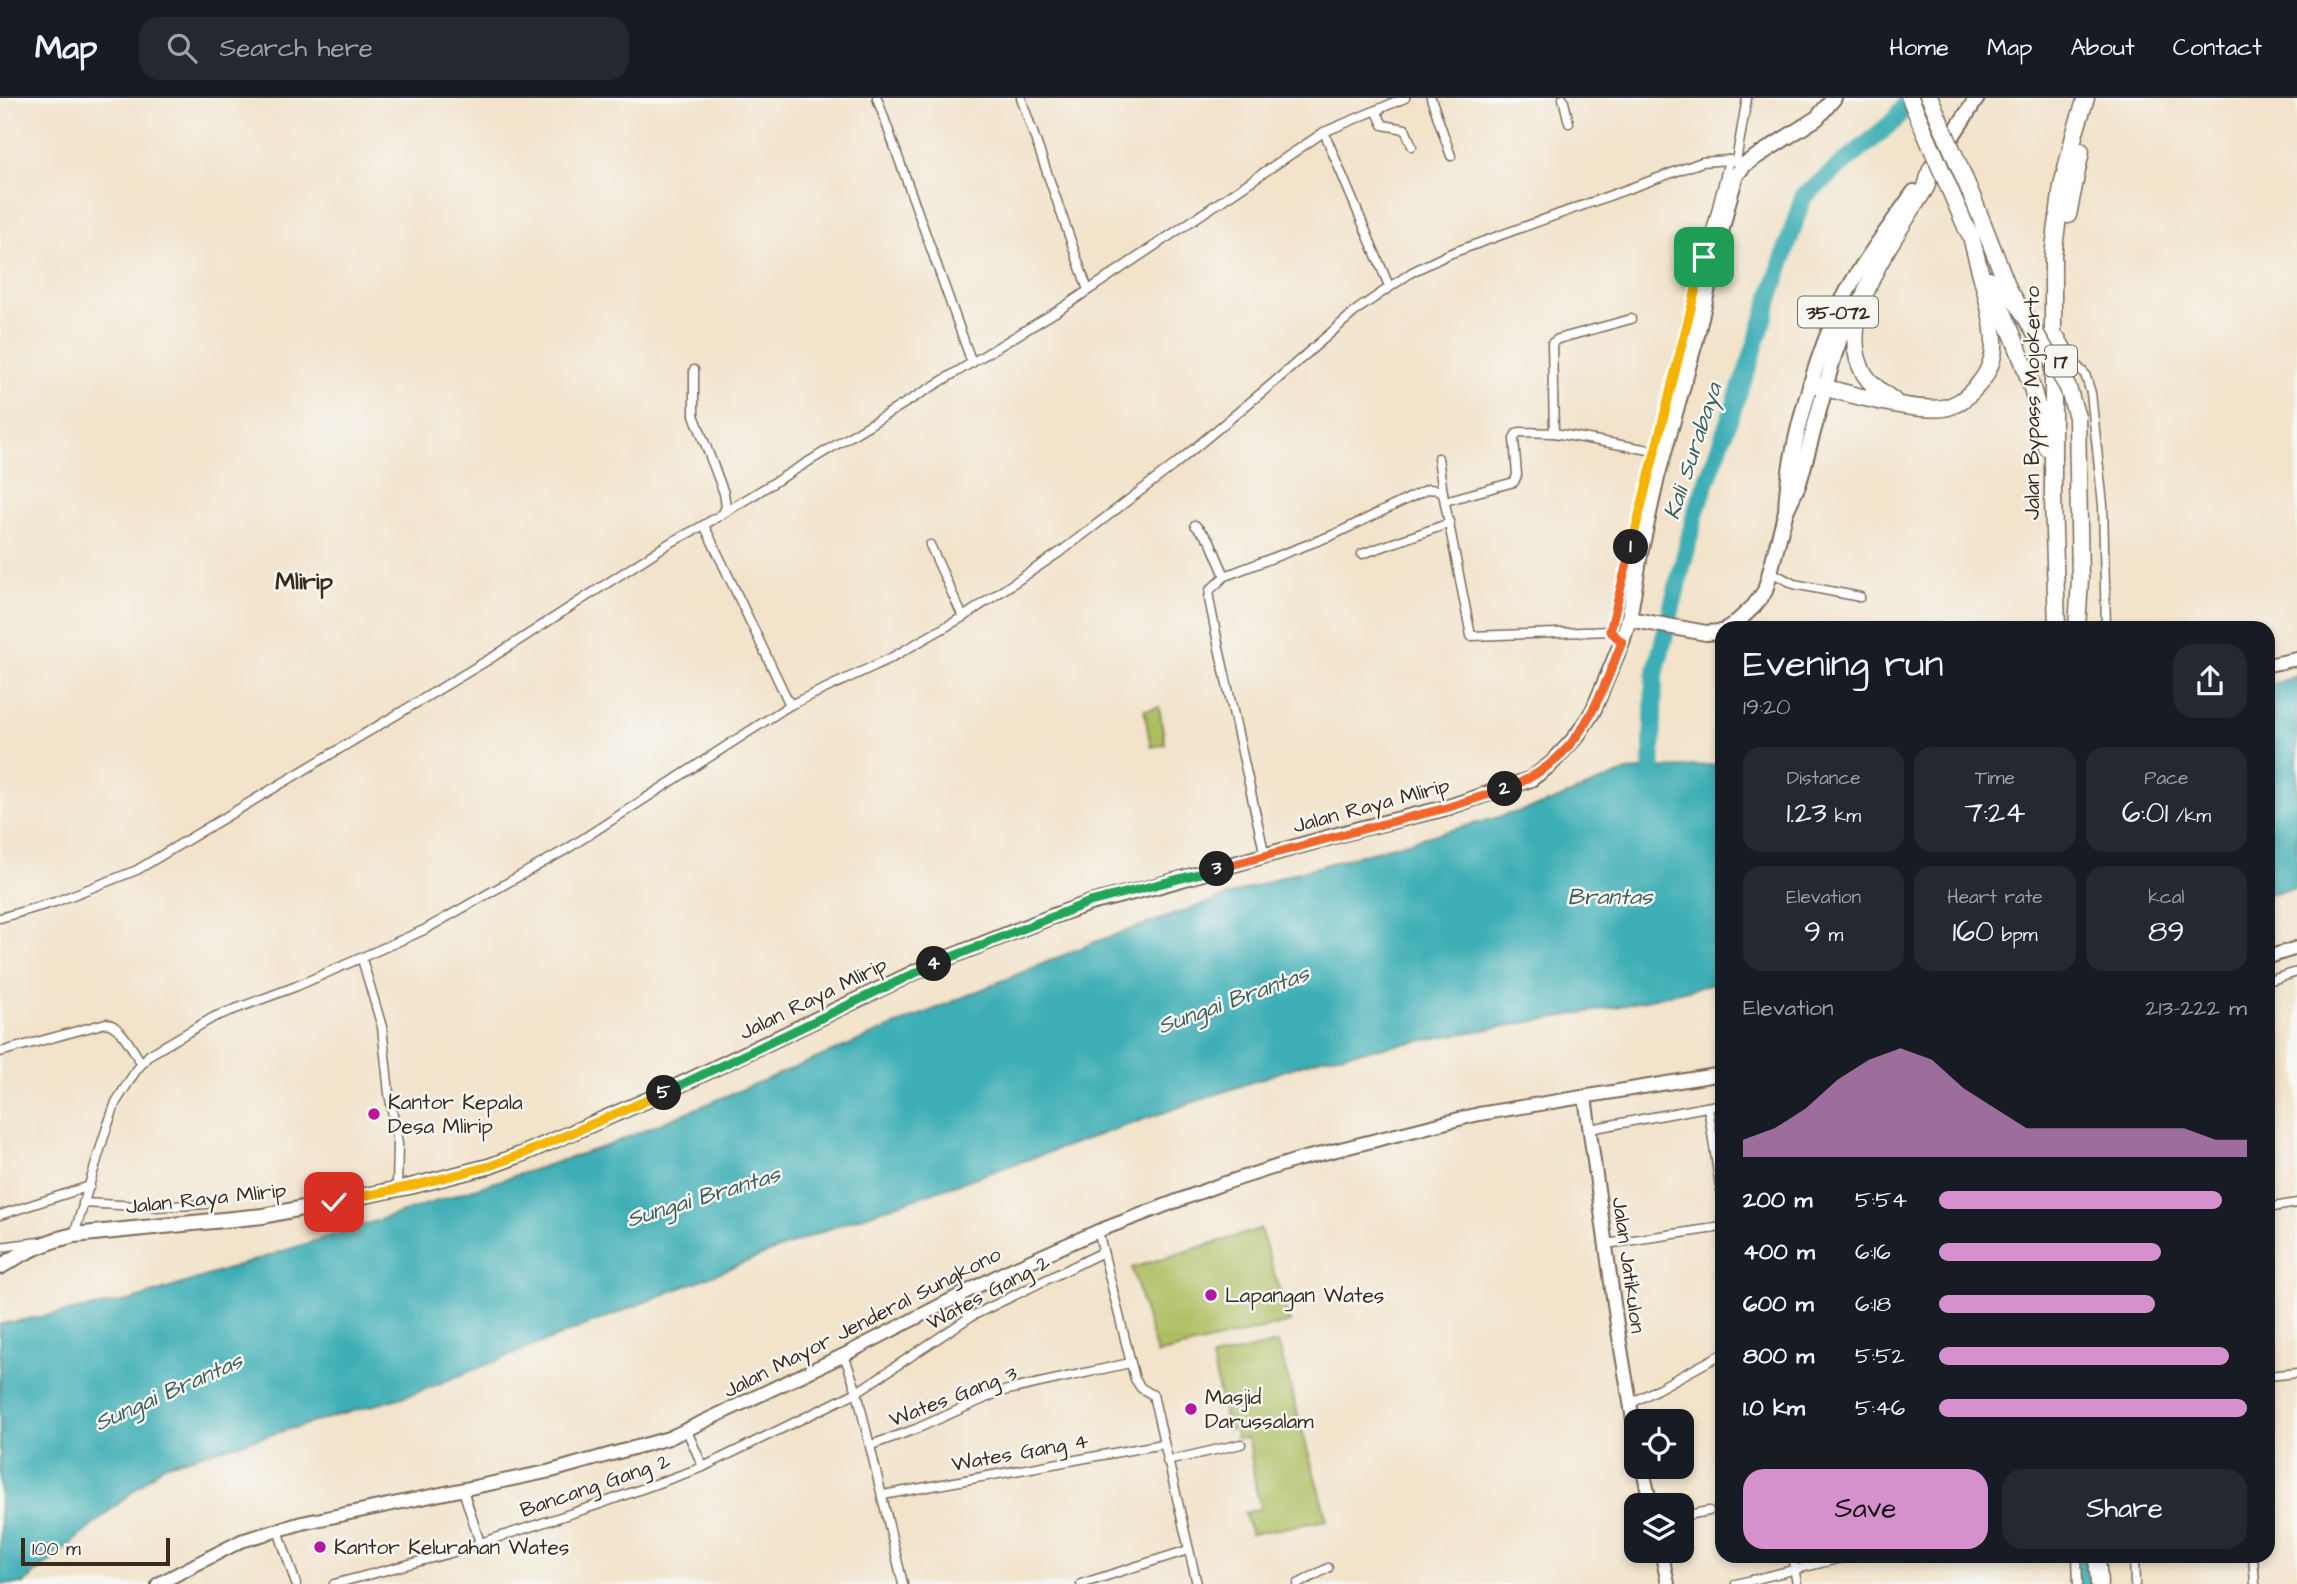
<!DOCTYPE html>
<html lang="en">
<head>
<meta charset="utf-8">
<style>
  :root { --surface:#171b24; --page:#242831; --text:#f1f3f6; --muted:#9ea1a6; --line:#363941; --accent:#d690ce }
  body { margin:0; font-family:"Architects Daughter",sans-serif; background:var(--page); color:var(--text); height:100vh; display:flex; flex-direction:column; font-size:26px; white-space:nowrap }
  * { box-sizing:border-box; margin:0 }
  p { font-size:23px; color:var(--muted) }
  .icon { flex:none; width:38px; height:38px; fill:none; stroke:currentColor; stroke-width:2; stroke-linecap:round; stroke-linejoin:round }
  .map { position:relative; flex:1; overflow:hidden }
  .drawer { position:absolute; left:1715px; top:523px; width:560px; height:942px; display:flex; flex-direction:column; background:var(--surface); border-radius:21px; box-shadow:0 4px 10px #0003 }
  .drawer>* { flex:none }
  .buttons { position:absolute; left:1624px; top:1311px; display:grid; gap:14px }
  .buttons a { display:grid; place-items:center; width:70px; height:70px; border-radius:14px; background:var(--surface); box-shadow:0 4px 10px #0003; font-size:35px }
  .scale { position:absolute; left:21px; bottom:18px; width:149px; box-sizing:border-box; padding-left:7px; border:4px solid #3b2a1e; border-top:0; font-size:19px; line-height:24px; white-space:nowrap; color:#3b2a1e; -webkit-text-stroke:5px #f6f6f2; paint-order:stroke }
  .pin { position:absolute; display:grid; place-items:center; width:60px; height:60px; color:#fff; margin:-30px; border-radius:14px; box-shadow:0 4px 10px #0006 }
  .km { position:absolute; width:35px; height:35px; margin:-18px; border-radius:50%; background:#222; color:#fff; font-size:19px; line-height:35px; text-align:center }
  .round { display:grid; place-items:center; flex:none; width:74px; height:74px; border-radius:21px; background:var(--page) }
  .head { display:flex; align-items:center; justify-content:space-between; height:119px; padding:0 28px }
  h1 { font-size:38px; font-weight:600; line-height:52px }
  .figures { display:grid; grid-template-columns:repeat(3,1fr); gap:10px; height:119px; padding:7px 28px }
  .figures div { display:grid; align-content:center; border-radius:18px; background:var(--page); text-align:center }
  .figures b { font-size:30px; font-weight:600 }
  .figures small { font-size:19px; font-weight:400 }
  .figures p { font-size:19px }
  .chart { height:196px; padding:14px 28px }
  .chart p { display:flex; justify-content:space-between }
  .chart svg { width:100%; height:126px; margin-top:7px; fill:var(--accent); opacity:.7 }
  .button { display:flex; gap:14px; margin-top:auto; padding:14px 28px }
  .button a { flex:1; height:80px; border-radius:21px; background:var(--accent); color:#111; font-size:28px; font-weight:600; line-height:80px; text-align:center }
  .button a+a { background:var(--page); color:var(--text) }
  ul { padding:0 28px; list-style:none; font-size:23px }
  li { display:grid; grid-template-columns:112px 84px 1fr; align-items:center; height:52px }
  li i { height:18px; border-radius:9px; background:var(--accent) }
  header { display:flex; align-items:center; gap:42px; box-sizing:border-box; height:98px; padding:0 35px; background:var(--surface); border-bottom:2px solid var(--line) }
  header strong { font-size:33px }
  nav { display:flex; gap:38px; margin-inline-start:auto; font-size:24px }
  .search { width:490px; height:63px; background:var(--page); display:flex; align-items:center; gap:18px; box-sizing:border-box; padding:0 24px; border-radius:21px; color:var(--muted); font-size:26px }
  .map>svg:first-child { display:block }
  .green { fill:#adbe61; stroke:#747440; stroke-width:2 }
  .water { fill:#3daeb5; stroke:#3c6c6a; stroke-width:2 }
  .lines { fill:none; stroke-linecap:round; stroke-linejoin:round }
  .river { stroke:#3daeb5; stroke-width:18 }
  .street-casing { stroke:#7b6b5a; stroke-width:11 }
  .secondary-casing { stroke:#7b6b5a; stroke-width:16 }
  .primary-casing { stroke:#7b6b5a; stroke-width:18 }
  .highway-casing { stroke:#7b6b5a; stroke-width:19 }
  .street { stroke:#fff; stroke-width:8 }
  .secondary { stroke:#fff; stroke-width:12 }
  .primary { stroke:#fff; stroke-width:14 }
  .highway { stroke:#fff; stroke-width:16 }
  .highway-bridge-casing { stroke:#7b6b5a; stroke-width:19; stroke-linecap:butt }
  .highway-bridge { stroke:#fff; stroke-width:16 }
  .split-1-casing { stroke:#fff; stroke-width:14 }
  .split-2-casing { stroke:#fff; stroke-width:14 }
  .split-3-casing { stroke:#fff; stroke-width:14 }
  .split-4-casing { stroke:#fff; stroke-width:14 }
  .split-5-casing { stroke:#fff; stroke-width:14 }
  .split-6-casing { stroke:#fff; stroke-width:14 }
  .split-1 { stroke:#f5b400; stroke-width:9 }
  .split-2 { stroke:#f0652b; stroke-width:9 }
  .split-3 { stroke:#f0652b; stroke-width:9 }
  .split-4 { stroke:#22a559; stroke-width:9 }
  .split-5 { stroke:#22a559; stroke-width:9 }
  .split-6 { stroke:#f5b400; stroke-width:9 }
  .poi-dot { fill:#b5179e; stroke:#f6f6f2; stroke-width:2.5 }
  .labels { text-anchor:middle; stroke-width:5; stroke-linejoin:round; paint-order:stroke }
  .shield { fill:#f6f6f2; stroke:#73675e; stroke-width:2 }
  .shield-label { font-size:19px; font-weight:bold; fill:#3b2a1e }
  .street-label { font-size:21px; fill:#3b2a1e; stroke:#f6f6f2 }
  .poi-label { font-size:21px; fill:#3b2a1e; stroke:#f6f6f2; text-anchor:start }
  .water-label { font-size:23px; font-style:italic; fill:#3c5f5a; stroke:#f6f6f2 }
  .quarter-label { font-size:24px; font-weight:bold; fill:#3b2a1e; stroke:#f6f6f2 }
</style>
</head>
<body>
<header>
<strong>Map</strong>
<div class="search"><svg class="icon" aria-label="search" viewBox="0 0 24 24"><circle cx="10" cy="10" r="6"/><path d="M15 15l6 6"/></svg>Search here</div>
<nav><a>Home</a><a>Map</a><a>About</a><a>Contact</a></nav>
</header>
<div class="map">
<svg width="2297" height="1486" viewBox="0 0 2297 1486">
  <rect width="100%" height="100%" fill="#f6f6f2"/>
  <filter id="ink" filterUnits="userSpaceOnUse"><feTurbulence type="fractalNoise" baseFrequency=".0143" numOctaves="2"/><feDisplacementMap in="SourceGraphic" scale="14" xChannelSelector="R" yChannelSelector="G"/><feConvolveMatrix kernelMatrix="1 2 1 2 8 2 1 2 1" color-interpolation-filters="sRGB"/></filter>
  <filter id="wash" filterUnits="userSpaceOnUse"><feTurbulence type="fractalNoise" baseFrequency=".00686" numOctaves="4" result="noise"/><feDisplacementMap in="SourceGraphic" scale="28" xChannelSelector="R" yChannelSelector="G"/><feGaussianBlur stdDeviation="1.57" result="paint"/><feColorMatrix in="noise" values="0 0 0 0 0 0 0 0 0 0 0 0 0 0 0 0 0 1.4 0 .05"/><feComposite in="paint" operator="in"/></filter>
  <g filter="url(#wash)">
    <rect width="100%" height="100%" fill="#f2e3ca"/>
    <!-- green -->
    <g class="green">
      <path d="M1159 609 1165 646 1151 649 1144 612Z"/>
      <path d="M1260 1131 1290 1224 1157 1256 1132 1170Z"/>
      <path d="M1278 1245 1327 1422 1251 1436 1244 1415 1261 1410 1256 1392 1249 1341 1236 1340 1235 1331 1227 1332 1212 1260Z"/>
    </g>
    <!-- water -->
    <g class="water">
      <path d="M2297 578V790L2268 796V588Z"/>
      <path d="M1722 666V884L1616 909 1321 960 844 1125 413 1296 164 1367 23 1486H0V1226L133 1202 609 1047 1095 844 1288 777 1546 706 1627 673Z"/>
    </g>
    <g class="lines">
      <!-- river -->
      <g class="river">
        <path d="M1651 694 1654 580 1696 413 1750 264 1803 99 1894 23 1910 0"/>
        <path d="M2085 1458 2087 1486"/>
      </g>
    </g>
  </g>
  <g filter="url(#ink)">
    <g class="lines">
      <defs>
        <g id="street">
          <path d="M877 0 972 265"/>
          <path d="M1021 0 1088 192"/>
          <path d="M1431 0 1451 58"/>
          <path d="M1563 0 1569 25"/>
          <path d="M1376 12 1383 27 1405 31 1412 48"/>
          <path d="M1736 63 1747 0"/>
          <path d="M1389 188 1324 34 1405 0"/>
          <path d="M2061 239 2077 268 2085 276 2091 295 2103 407 2106 530"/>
          <path d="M694 272V317L724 395 726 409 723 415"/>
          <path d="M1554 335 1552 245 1558 241 1631 221"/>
          <path d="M1438 360 1443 395 1471 538 1610 533 1622 544"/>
          <path d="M1445 403 1514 384 1517 377 1514 341 1516 336 1520 334 1554 335 1655 353"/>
          <path d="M704 427 1062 210 1324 34"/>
          <path d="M1195 427 1210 443 1225 478"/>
          <path d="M930 447 963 519"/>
          <path d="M1362 456 1450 425"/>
          <path d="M1771 474 1794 486 1860 499"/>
          <path d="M1610 533 1729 62"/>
          <path d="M1265 758 1219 550 1209 501 1210 492 1225 478 1333 437 1428 391 1439 392 1443 395"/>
          <path d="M0 820 55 804 137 772 493 559 668 446 704 427 790 607"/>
          <path d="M362 861 382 929 389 995 398 1046 397 1091"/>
          <path d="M2268 883 2297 874"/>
          <path d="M0 954 106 925C122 928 133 953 142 966"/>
          <path d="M1708 1009 1722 1101"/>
          <path d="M1590 1031 1722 1006"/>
          <path d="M83 1105 156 1109 206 1106"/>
          <path d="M2268 1110 2297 1105"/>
          <path d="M0 1117 90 1088"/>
          <path d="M1098 1133 1135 1281 1141 1290 1153 1297 1197 1486"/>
          <path d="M74 1137 106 1032 116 1004 135 974 149 957 214 919 297 888 424 832 567 751 790 607 889 561 963 519 1063 452 1173 368 1272 286 1358 211 1412 174 1449 156 1702 64 1729 62 1745 66"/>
          <path d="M1606 1146 1722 1129"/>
          <path d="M0 1149 39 1144"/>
          <path d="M958 1198 970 1219"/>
          <path d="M844 1257 857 1294 903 1486"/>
          <path d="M2268 1278 2297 1275"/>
          <path d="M1632 1305 1722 1256"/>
          <path d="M687 1333 703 1369"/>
          <path d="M871 1347 916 1331 999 1294 1130 1265"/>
          <path d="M1167 1363 1241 1346"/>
          <path d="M463 1392 480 1445"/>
          <path d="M883 1397 1163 1346"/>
          <path d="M1682 1418 1709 1413"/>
          <path d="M278 1432 296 1486"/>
          <path d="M1792 1458 1797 1486"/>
          <path d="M2077 1458 2078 1486"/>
          <path d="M2134 1458 2135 1486"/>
          <path d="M2253 1458 2255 1486"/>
          <path d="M334 1486 447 1456 597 1407 703 1369 857 1294 970 1219 1103 1154"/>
          <path d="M1081 1486 1188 1452"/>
          <path d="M1298 1486 1328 1470"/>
          <path d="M1736 1486 1849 1458"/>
        </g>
        <g id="secondary">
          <path d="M2268 567 2297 561"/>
          <path d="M2268 859 2297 850"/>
          <path d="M1585 999 1617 1227 1636 1340"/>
          <path d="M1642 1368 1651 1407"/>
          <path d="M1661 1452 1668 1486"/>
          <path d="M158 1486 241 1443 302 1425 551 1373 669 1340 844 1257 1003 1175 1098 1133 1219 1087 1297 1062 1479 1016 1722 976"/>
        </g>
        <g id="primary">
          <path d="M1932 69 1977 0"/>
          <path d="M1786 413C1788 348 1822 233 1856 178 1874 149 1895 122 1914 94"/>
          <path d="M1629 521 1706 535 1722 534"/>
          <path d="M1728 530 1738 523 1754 508 1765 493 1786 413 1799 385 1833 261 1850 211"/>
          <path d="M0 1169C23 1154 47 1143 74 1137L263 1118 412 1088 490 1068 525 1055 659 997 930 867 1051 819 1090 805 1153 789 1359 731 1446 710 1531 681 1551 666 1576 639 1593 613 1622 544 1629 521 1640 456 1657 379 1696 241 1728 105 1736 77 1745 66 1817 20 1834 0"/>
        </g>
        <g id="highway">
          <path d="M1974 103 2009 192 2030 226"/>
          <path d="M2068 117 2081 53"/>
          <path d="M1989 181C2012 235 2037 290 2046 349"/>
          <path d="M1811 286C1842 294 1921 317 1948 309 1961 305 1969 297 1978 287 1988 276 1995 259 1994 243 1993 213 1978 169 1971 138L1966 129"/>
          <path d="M1893 302C1882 294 1872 288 1865 277 1830 222 1899 134 1926 89L1931 71"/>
          <path d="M2057 530 2053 400V158L2062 88 2075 34 2086 0"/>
          <path d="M2077 530 2080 481"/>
          <path d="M2097 1458 2099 1486"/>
        </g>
      </defs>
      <!-- street casing -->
      <use href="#street" class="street-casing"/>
      <!-- secondary casing -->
      <use href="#secondary" class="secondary-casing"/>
      <!-- primary casing -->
      <use href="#primary" class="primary-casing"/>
      <!-- highway casing -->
      <use href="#highway" class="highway-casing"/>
      <!-- street -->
      <use href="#street" class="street"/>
      <!-- secondary -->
      <use href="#secondary" class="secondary"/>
      <!-- primary -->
      <use href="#primary" class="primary"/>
      <!-- highway -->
      <use href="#highway" class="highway"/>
      <defs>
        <g id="highway-bridge">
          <path d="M1910 0 1966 129"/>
          <path d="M1930 0 1974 103"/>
          <path d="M2030 226 2068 290 2077 319 2080 481"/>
        </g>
      </defs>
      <!-- highway-bridge casing -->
      <use href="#highway-bridge" class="highway-bridge-casing"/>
      <!-- highway-bridge -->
      <use href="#highway-bridge" class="highway-bridge"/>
    </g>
  </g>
  <g class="lines" filter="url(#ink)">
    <defs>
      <path id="split-1" d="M1631 449 1704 159"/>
      <path id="split-2" d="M1505 691C1577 665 1596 610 1622 544L1610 533 1631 449"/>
      <path id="split-3" d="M1217 771 1359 732 1446 710 1505 691"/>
      <path id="split-4" d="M934 866 1090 804 1217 771"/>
      <path id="split-5" d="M664 995 934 866"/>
      <path id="split-6" d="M334 1104 412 1088 490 1068 525 1055 664 995"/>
    </defs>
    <!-- split-1 casing -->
    <use href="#split-1" class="split-1-casing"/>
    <!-- split-2 casing -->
    <use href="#split-2" class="split-2-casing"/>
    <!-- split-3 casing -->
    <use href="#split-3" class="split-3-casing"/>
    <!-- split-4 casing -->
    <use href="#split-4" class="split-4-casing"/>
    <!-- split-5 casing -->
    <use href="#split-5" class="split-5-casing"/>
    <!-- split-6 casing -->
    <use href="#split-6" class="split-6-casing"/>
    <!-- split-1 -->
    <use href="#split-1" class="split-1"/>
    <!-- split-2 -->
    <use href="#split-2" class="split-2"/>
    <!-- split-3 -->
    <use href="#split-3" class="split-3"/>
    <!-- split-4 -->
    <use href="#split-4" class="split-4"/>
    <!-- split-5 -->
    <use href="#split-5" class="split-5"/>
    <!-- split-6 -->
    <use href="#split-6" class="split-6"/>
  </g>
  <!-- markers -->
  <g class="poi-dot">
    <circle cx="374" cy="1016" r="7"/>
    <circle cx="1211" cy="1197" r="7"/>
    <circle cx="1191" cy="1311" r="7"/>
    <circle cx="320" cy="1449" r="7"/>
  </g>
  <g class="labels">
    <!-- shield labels -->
    <g class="shield">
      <rect x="1798" y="198.5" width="80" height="31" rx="5"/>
      <rect x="2045" y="247.5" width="32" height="31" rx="5"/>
    </g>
    <g class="shield-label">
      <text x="1838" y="221">35-072</text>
      <text x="2061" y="270">17</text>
    </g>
    <!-- street labels -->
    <g class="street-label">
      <text transform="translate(2032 305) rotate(-90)" y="7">Jalan Bypass Mojokerto</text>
      <text transform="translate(1371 707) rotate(-15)" y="7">Jalan Raya Mlirip</text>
      <text transform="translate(813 900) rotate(-26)" y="7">Jalan Raya Mlirip</text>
      <text transform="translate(206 1100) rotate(-6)" y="7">Jalan Raya Mlirip</text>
      <text transform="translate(1629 1167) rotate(82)" y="7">Jalan Jatikulon</text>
      <text transform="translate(988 1194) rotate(-28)" y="7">Wates Gang 2</text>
      <text transform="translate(862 1224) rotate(-27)" y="7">Jalan Mayor Jenderal Sungkono</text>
      <text transform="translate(953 1298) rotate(-21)" y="7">Wates Gang 3</text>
      <text transform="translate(1020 1354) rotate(-10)" y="7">Wates Gang 4</text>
      <text transform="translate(595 1387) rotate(-19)" y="7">Bancang Gang 2</text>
    </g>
    <!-- poi labels -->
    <g class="poi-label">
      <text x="388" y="1011">Kantor Kepala<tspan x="388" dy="24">Desa Mlirip</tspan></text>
      <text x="1225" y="1204">Lapangan Wates</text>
      <text x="1205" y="1306">Masjid<tspan x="1205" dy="24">Darussalam</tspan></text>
      <text x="334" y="1456">Kantor Kelurahan Wates</text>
    </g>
    <!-- water labels -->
    <g class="water-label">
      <text transform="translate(1692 353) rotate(-72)" y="8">Kali Surabaya</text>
      <text x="1610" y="806">Brantas</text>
      <text transform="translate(1233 901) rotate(-20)" y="8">Sungai Brantas</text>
      <text transform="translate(703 1098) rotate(-17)" y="8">Sungai Brantas</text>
      <text transform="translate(168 1293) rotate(-24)" y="8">Sungai Brantas</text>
    </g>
    <!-- quarter labels -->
    <g class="quarter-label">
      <text x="304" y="491">Mlirip</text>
    </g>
  </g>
</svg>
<div class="buttons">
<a><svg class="icon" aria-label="locate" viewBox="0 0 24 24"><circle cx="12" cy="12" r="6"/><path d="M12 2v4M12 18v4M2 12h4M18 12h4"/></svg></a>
<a><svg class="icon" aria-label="layers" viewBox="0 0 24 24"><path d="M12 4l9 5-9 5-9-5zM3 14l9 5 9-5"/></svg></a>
</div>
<div class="scale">100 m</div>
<div class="pin" style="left:1704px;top:159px;background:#1e9e55"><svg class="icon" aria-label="arrive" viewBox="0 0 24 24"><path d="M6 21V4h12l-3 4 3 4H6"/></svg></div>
<div class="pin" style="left:334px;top:1104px;background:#d93025"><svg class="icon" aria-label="check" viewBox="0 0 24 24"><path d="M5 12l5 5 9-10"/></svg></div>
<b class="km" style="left:1631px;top:449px">1</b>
<b class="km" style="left:1505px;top:691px">2</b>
<b class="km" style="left:1217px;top:771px">3</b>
<b class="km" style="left:934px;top:866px">4</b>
<b class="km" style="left:664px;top:995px">5</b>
<section class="drawer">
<div class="head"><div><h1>Evening run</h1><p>19:20</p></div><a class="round"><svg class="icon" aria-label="share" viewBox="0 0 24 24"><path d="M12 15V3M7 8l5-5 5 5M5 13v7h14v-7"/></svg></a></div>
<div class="figures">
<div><p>Distance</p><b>1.23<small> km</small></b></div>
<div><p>Time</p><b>7:24</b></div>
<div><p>Pace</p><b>6:01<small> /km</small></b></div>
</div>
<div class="figures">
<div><p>Elevation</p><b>9<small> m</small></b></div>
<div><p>Heart rate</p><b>160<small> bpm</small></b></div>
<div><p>kcal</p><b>89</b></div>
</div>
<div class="chart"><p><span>Elevation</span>213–222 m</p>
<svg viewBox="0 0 160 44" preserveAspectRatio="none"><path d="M0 44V38L10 34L20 27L30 17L40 10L50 6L60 10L70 20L80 27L90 34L100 34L110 34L120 34L130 34L140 34L150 38L160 38V44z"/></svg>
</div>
<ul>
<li><b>200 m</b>5:54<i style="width:92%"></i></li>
<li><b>400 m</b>6:16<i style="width:72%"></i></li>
<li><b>600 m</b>6:18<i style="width:70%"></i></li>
<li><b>800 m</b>5:52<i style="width:94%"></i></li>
<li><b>1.0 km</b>5:46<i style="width:100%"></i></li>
</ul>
<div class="button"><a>Save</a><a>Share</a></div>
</section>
</div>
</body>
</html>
